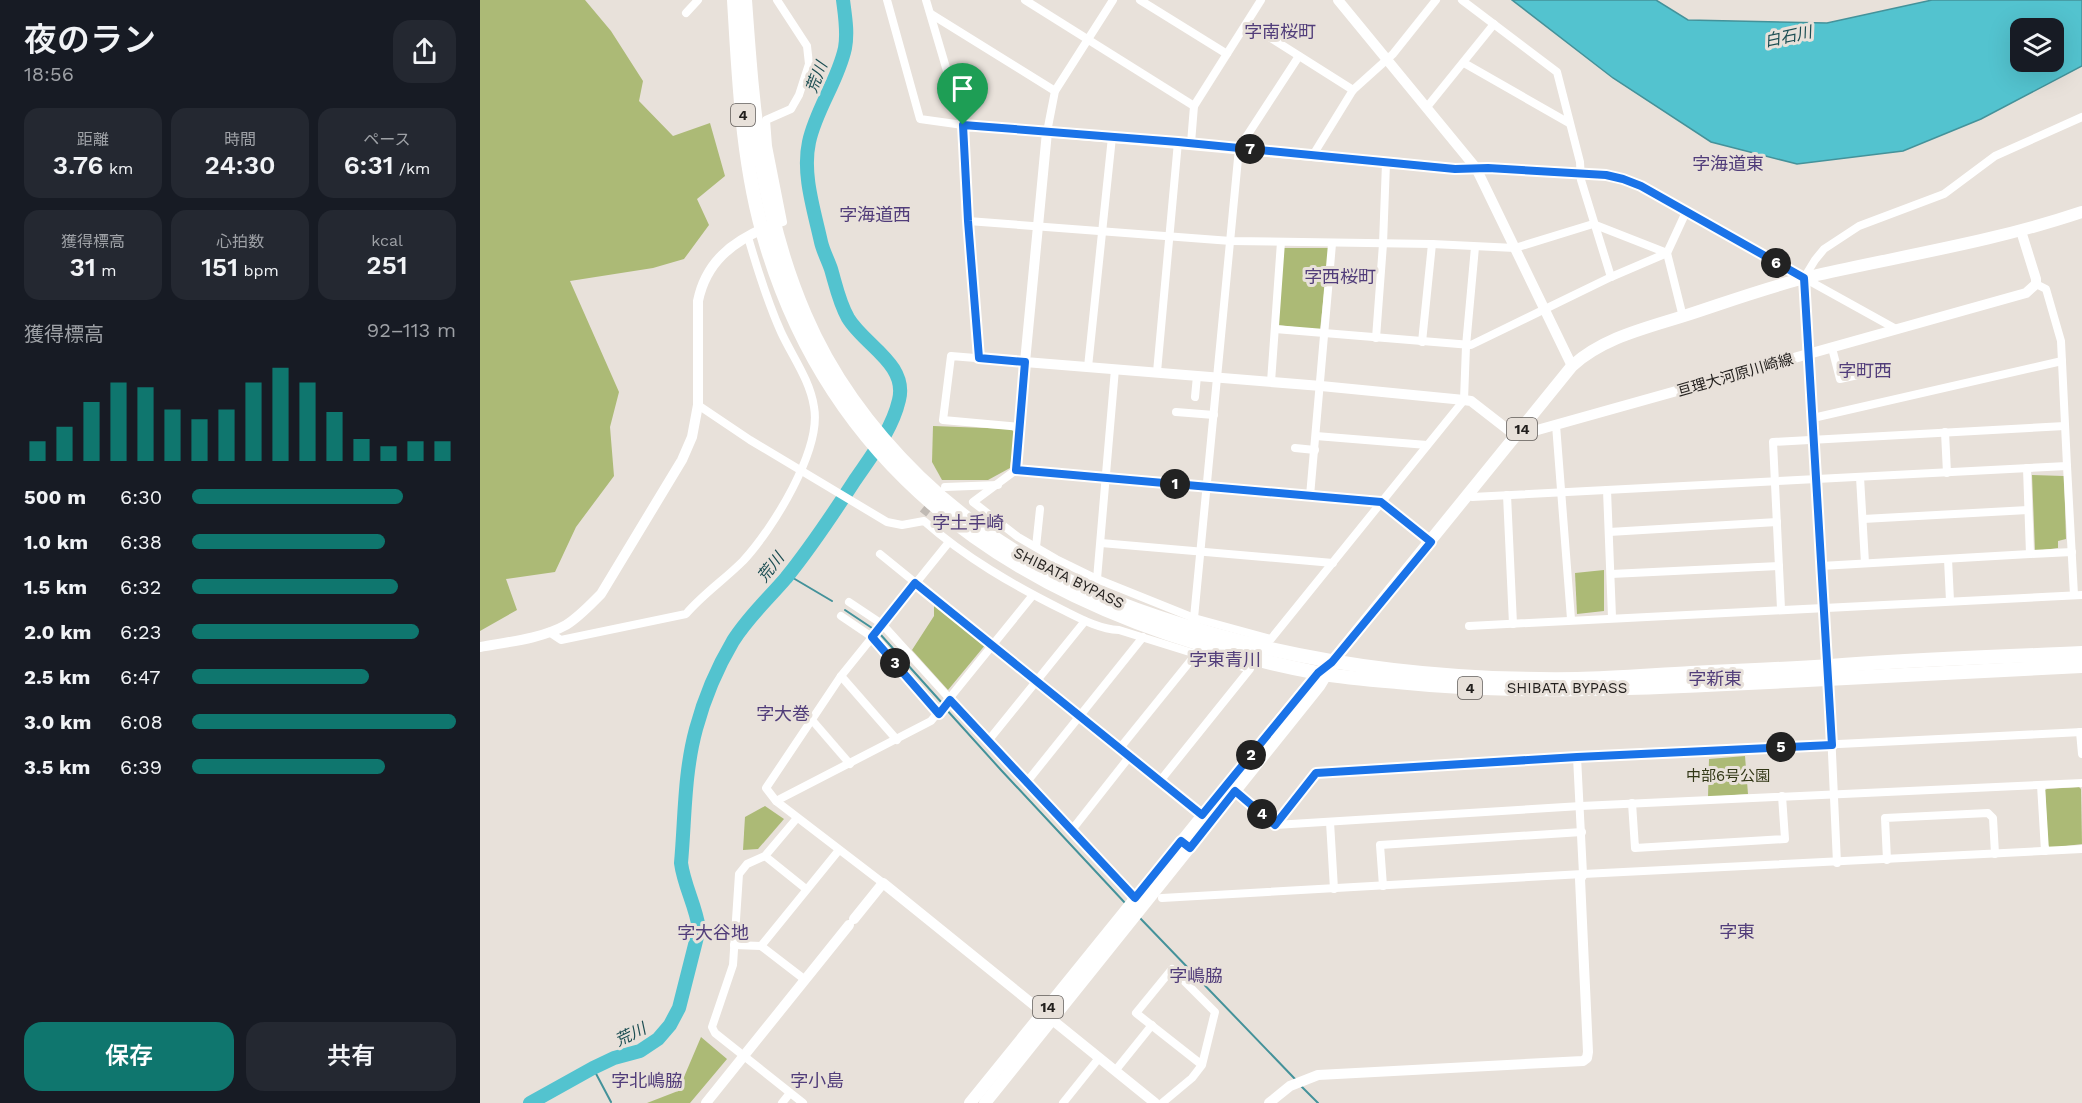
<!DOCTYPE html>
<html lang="ja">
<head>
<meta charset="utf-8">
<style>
  :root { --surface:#171b24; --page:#242831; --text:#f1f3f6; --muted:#9ea1a6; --accent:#0f766e }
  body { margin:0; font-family:"Work Sans","Noto Sans JP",sans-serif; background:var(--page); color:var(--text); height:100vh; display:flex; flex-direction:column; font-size:22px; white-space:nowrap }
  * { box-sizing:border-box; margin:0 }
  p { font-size:20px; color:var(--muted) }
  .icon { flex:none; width:33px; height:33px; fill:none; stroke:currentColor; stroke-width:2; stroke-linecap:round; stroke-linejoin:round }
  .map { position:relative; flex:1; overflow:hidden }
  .sheet { display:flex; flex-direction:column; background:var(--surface); width:480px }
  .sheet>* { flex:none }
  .fabs { position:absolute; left:1530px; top:18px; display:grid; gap:12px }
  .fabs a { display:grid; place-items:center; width:54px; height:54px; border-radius:12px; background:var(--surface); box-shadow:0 6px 24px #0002; font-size:30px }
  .pin { position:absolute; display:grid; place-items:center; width:51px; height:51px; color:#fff; margin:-62px -26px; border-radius:50% 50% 50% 0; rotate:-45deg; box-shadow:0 0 6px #0007 }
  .pin .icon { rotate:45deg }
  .km { position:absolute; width:30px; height:30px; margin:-15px; border-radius:50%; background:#222; color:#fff; font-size:16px; line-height:30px; text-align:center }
  .round { display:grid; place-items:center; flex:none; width:63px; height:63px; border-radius:18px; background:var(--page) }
  .overview { display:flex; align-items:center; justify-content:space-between; height:102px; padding:0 24px }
  h1 { font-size:33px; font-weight:600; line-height:45px }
  .stats { display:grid; grid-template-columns:repeat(3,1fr); gap:9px; height:102px; padding:6px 24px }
  .stats div { display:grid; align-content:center; border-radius:15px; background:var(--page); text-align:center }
  .stats b { font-size:26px; font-weight:600 }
  .stats small { font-size:16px; font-weight:400 }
  .stats p { font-size:16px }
  .chart { height:168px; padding:12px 24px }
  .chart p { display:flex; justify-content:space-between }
  .chart svg { width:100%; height:108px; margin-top:6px; stroke:var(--accent); stroke-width:6 }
  .primary-button { display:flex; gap:12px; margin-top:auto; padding:12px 24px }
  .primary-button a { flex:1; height:69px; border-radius:18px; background:var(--accent); color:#fff; font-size:24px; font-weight:600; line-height:69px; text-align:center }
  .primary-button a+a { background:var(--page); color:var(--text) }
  ul { padding:0 24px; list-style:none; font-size:20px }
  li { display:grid; grid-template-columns:96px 72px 1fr; align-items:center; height:45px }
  li i { height:15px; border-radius:8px; background:var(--accent) }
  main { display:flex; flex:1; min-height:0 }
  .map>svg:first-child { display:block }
  .green { fill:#acba76 }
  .water { fill:#53c3cf; stroke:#44929a; stroke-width:1.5; fill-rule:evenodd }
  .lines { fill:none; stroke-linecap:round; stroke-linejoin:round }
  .stream { stroke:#44929a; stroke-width:2 }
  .river { stroke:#53c3cf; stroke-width:14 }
  .minor-tunnel { stroke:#c0bab4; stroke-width:8; stroke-dasharray:8 4; stroke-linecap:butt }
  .minor { stroke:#fff; stroke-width:8 }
  .tertiary { stroke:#fff; stroke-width:10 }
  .primary { stroke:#fff; stroke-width:12 }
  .trunk { stroke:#fff; stroke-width:14 }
  .route-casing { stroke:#fff; stroke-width:12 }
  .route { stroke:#1a73e8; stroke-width:8 }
  .labels { text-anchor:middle; stroke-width:6; stroke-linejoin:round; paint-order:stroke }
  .shield { fill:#e8e1da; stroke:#5d5956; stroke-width:1.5 }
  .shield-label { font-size:14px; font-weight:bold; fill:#221f1d }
  .street-label { font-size:15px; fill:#221f1d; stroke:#e8e1da }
  .park-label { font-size:15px; fill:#323716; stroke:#e8e1da }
  .water-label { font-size:16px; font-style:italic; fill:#1b4d52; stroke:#e8e1da }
  .quarter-label { font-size:18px; fill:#513d7a; stroke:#e8e1da }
</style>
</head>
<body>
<main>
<section class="sheet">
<div class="overview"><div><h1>夜のラン</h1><p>18:56</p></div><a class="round"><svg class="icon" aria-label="share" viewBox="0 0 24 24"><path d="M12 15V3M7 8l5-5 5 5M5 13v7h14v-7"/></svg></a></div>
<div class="stats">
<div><p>距離</p><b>3.76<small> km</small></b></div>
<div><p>時間</p><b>24:30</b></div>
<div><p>ペース</p><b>6:31<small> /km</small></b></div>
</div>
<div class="stats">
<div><p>獲得標高</p><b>31<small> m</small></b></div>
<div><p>心拍数</p><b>151<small> bpm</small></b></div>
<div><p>kcal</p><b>251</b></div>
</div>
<div class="chart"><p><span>獲得標高</span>92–113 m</p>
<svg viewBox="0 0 160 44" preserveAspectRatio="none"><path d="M5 44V36M15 44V30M25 44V20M35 44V12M45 44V14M55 44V23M65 44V27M75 44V23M85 44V12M95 44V6M105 44V12M115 44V24M125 44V35M135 44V38M145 44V36M155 44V36"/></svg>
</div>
<ul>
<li><b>500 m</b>6:30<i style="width:80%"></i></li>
<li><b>1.0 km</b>6:38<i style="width:73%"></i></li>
<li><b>1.5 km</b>6:32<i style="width:78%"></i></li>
<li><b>2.0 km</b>6:23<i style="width:86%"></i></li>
<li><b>2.5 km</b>6:47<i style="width:67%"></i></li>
<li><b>3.0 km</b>6:08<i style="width:100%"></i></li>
<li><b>3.5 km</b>6:39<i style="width:73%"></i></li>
</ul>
<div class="primary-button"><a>保存</a><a>共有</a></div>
</section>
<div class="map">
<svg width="1602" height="1103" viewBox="0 0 1602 1103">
  <rect width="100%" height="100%" fill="#e8e1da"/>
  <!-- green -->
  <g class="green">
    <path d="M0 0H105L131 31 163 81 159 101 193 136 230 123 245 176 217 199 229 225 204 259 173 268 90 281 139 392 130 427 134 476 96 527 75 572 26 579 37 610 0 631Z"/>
    <path d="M804 248H849L840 330 797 325Z"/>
    <path d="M453 426 531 429 535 433 530 468 508 480H462L452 462Z"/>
    <path d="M1552 475 1584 476 1586 539 1578 541V548L1555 551Z"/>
    <path d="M1124 570V611L1097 614 1095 573Z"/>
    <path d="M454 602 506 644 468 690 432 650 454 616Z"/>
    <path d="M1265 756 1268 794 1228 797 1229 759Z"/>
    <path d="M1599 787 1601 789 1602 844 1570 848 1568 845 1565 790 1567 789Z"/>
    <path d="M285 806 304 819 278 849 263 850 265 817Z"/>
    <path d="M221 1037 247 1059 210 1103H167L198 1091Z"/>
  </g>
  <!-- water -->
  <path class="water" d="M1032 0H1176L1208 20 1347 23 1452 0H1602V66L1501 119 1423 151 1317 164 1231 142 1133 78ZM1574 28V62H1540V28Z"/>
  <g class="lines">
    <!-- stream -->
    <g class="stream">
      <path d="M308 575 352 601"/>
      <path d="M365 610 395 630"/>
      <path d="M400 634 462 703"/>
      <path d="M465 708 521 770 646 904"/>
      <path d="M659 917 815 1079"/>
      <path d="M113 1068 131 1102"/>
      <path d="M821 1086 838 1103"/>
    </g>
    <!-- river -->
    <path class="river" d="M50 1103 113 1068 134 1058 160 1051 178 1039 190 1025 199 1008 219 929C216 906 204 886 201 863 205 819 204 773 216 729 224 699 237 668 253 641 268 617 288 599 306 578 331 547 353 514 375 480 392 455 412 430 419 400 428 364 384 345 368 318 359 302 356 286 351 269 348 260 343 251 341 242 334 210 322 174 329 142 336 109 358 81 365 48 368 32 365 16 363 0"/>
    <!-- minor-tunnel -->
    <path class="minor-tunnel" d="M443 514 455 499"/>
    <!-- minor -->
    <g class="minor">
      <path d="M407 0 440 119 483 125 567 132 575 91 633 0"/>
      <path d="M446 0 483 125 488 221 499 358"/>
      <path d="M545 0 714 106"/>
      <path d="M660 0 747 54"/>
      <path d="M982 0 1077 72 1100 162 1101 180 1131 277"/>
      <path d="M206 13 218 0"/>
      <path d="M451 14 575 91"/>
      <path d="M767 23 873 90"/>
      <path d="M984 63 1089 123"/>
      <path d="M947 107 1014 24"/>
      <path d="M711 143 714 106 781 0"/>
      <path d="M833 155 873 90 913 54 956 0"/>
      <path d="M488 221 751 241 952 244 1035 248 1113 224 1187 253"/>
      <path d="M293 225 303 222 288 146 286 120 311 109 319 95 329 64 327 46 297 0"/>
      <path d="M1324 278 1416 329"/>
      <path d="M1203 317 1187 253 1206 212"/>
      <path d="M795 329 991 345 1131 277 1187 253"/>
      <path d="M896 338 903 244 906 163"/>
      <path d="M942 342 952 244"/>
      <path d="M1352 348 1360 379 1400 370"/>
      <path d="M608 367 632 137"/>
      <path d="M677 372 698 142"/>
      <path d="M791 382 801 242"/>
      <path d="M715 397 717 376"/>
      <path d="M218 405 270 440 407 522 422 525 444 521C486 558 533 585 583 610 601 619 619 629 639 630L716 654 770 669 680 781"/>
      <path d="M696 412 734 415"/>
      <path d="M1333 418 1582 361"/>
      <path d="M1076 425 1091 619"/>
      <path d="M1465 432 1467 473"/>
      <path d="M836 436 947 445"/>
      <path d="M815 448 835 450"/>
      <path d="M1587 466 1594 595"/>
      <path d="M536 470 545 362 471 356 463 420 540 427"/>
      <path d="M1380 477 1385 563"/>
      <path d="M465 487 518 485"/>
      <path d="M1127 490 1132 617"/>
      <path d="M989 495 992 497 1587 466 1581 341 1566 289 1556 284"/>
      <path d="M1027 495 1033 624"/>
      <path d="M830 496 852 244"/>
      <path d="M1383 519 1548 510"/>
      <path d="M1129 532 1297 522"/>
      <path d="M951 542 901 502 536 470 493 502 538 537 576 559 617 579 714 618 791 639 984 400 986 346 995 247"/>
      <path d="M621 543 853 563"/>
      <path d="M556 547 560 509"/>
      <path d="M400 554 725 818"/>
      <path d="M1550 554 1592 552"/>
      <path d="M1468 559 1470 601"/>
      <path d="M1341 566 1550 554 1547 468"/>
      <path d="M1131 574 1299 566"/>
      <path d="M617 579 635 369"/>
      <path d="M369 602 402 624 546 783 655 898"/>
      <path d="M1301 609 1293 442 1585 426"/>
      <path d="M361 616 392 637 458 714"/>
      <path d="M714 618 759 148 819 56"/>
      <path d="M989 626 1602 595"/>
      <path d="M69 632 81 640 206 614C223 594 244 580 263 561 292 530 342 450 334 407 330 380 312 356 301 332 287 301 277 268 268 237"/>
      <path d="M361 676 417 740"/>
      <path d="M332 720 370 764"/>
      <path d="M1600 732 1602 754"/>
      <path d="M508 741 605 621"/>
      <path d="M640 748 716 654"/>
      <path d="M1097 757 1103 874"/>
      <path d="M546 783 663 637"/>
      <path d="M1561 785 1565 851"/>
      <path d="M755 791 795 825 1101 806 1602 783"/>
      <path d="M296 801 451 721 553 595"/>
      <path d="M1152 803 1155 848 1305 839 1302 796"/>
      <path d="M317 818 285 856 267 864 259 874 253 965 232 1027 235 1033 323 1103"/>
      <path d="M850 822 854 889"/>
      <path d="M795 825 836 773 1097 757 1602 732"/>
      <path d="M591 831 650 756"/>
      <path d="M285 856 326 889"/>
      <path d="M1407 860 1405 818 1508 813 1513 818 1515 854"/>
      <path d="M1357 863 1348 666 1324 278 1335 260 1344 249 1379 226 1464 194 1515 156 1602 117"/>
      <path d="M403 883 296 801 286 788 361 676 469 542"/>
      <path d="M903 886 900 845 1102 832"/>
      <path d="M682 898 1103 874 1602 849"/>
      <path d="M254 945 281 946 324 979"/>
      <path d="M281 946 359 850"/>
      <path d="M635 1071 672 1025"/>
      <path d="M302 1103 310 1093"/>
      <path d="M583 1103 619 1058"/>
      <path d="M682 1103 712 1078 722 1065 735 1012 692 969 656 1013 722 1065"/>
    </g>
    <!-- tertiary -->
    <g class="tertiary">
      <path d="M858 0 996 168 1092 366"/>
      <path d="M1324 278 1161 186 1143 179 1126 175 1008 168 975 169 567 132 545 362 841 386 984 400 991 401 1036 436 1546 293 1556 284V279L1541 231"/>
      <path d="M0 647C27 642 61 639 86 625 99 617 110 605 121 594L202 460 212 437 218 405V301C226 262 252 242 287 227"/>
      <path d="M374 919 403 883 675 1103"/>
      <path d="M226 1103 369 925"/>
      <path d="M789 1103 810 1086 838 1075 1103 1061 1107 1058 1108 1052 1100 879 1103 874"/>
    </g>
    <!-- primary -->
    <g class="primary">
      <path d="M490 1103 838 673 852 662 1092 366C1124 337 1167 328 1207 315 1250 301 1293 285 1337 275 1426 255 1516 241 1602 212"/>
      <path d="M505 1103 839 686 850 668"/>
    </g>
    <!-- trunk -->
    <g class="trunk">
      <path d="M254 0C259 81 262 165 286 244 364 505 585 624 838 673 864 678 891 680 917 682 1033 694 1151 689 1268 683 1379 677 1491 672 1602 666"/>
      <path d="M265 0C273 111 280 211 325 315 351 376 392 431 439 477 507 543 588 587 677 617 812 663 955 681 1097 679 1135 678 1173 675 1211 673 1257 671 1303 669 1350 666 1434 659 1518 657 1602 653"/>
    </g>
  </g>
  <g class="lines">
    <defs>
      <path id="route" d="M483 125 698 142 975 169 1008 168 1126 175 1143 179 1161 186 1324 278 1352 745 1097 757 836 773 795 825 755 791 710 848 701 841 655 898 470 700 459 714 392 637 435 583 722 815 838 673 852 662 951 542 901 502 536 470 545 362 499 358 488 221Z"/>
    </defs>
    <!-- route casing -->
    <use href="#route" class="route-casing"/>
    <!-- route -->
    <use href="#route" class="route"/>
  </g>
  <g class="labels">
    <!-- shield labels -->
    <g class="shield">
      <rect x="251" y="104" width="24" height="22" rx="4.5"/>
      <rect x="1027" y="418" width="30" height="22" rx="4.5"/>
      <rect x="978" y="677" width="24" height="22" rx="4.5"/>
      <rect x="553" y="996" width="30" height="22" rx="4.5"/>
    </g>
    <g class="shield-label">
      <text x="263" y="120">4</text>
      <text x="1042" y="434">14</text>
      <text x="990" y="693">4</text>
      <text x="568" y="1012">14</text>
    </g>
    <!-- street labels -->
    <g class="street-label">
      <text transform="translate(1255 375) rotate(-16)" y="5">亘理大河原川崎線</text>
      <text transform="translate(589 578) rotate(26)" y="5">SHIBATA BYPASS</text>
      <text x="1087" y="693">SHIBATA BYPASS</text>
    </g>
    <!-- park labels -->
    <g class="park-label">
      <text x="1248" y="781">中部6号公園</text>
    </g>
    <!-- water labels -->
    <g class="water-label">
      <text transform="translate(1308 36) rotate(-12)" y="6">白石川</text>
      <text transform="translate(336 77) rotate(-69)" y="6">荒川</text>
      <text transform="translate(290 567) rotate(-52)" y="6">荒川</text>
      <text transform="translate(150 1034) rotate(-26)" y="6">荒川</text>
    </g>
    <!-- quarter labels -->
    <g class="quarter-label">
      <text x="800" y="38">字南桜町</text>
      <text x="1248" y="170">字海道東</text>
      <text x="395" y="221">字海道西</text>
      <text x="860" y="283">字西桜町</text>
      <text x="1385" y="377">字町西</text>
      <text x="488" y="529">字土手崎</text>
      <text x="745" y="666">字東青川</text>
      <text x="1235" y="685">字新東</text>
      <text x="303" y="720">字大巻</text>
      <text x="1257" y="938">字東</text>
      <text x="233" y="939">字大谷地</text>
      <text x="716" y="982">字嶋脇</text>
      <text x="167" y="1087">字北嶋脇</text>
      <text x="337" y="1087">字小島</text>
    </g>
  </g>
</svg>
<div class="fabs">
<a><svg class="icon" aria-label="layers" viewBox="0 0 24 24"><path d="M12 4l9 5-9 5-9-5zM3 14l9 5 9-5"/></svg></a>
</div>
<div class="pin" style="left:483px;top:125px;background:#1e9e55"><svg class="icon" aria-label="arrive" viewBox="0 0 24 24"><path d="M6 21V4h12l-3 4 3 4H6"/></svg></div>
<b class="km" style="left:695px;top:484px">1</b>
<b class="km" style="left:771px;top:755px">2</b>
<b class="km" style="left:415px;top:663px">3</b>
<b class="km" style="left:782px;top:814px">4</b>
<b class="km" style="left:1301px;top:747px">5</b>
<b class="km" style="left:1296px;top:263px">6</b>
<b class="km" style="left:770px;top:149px">7</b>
</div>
</main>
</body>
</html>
